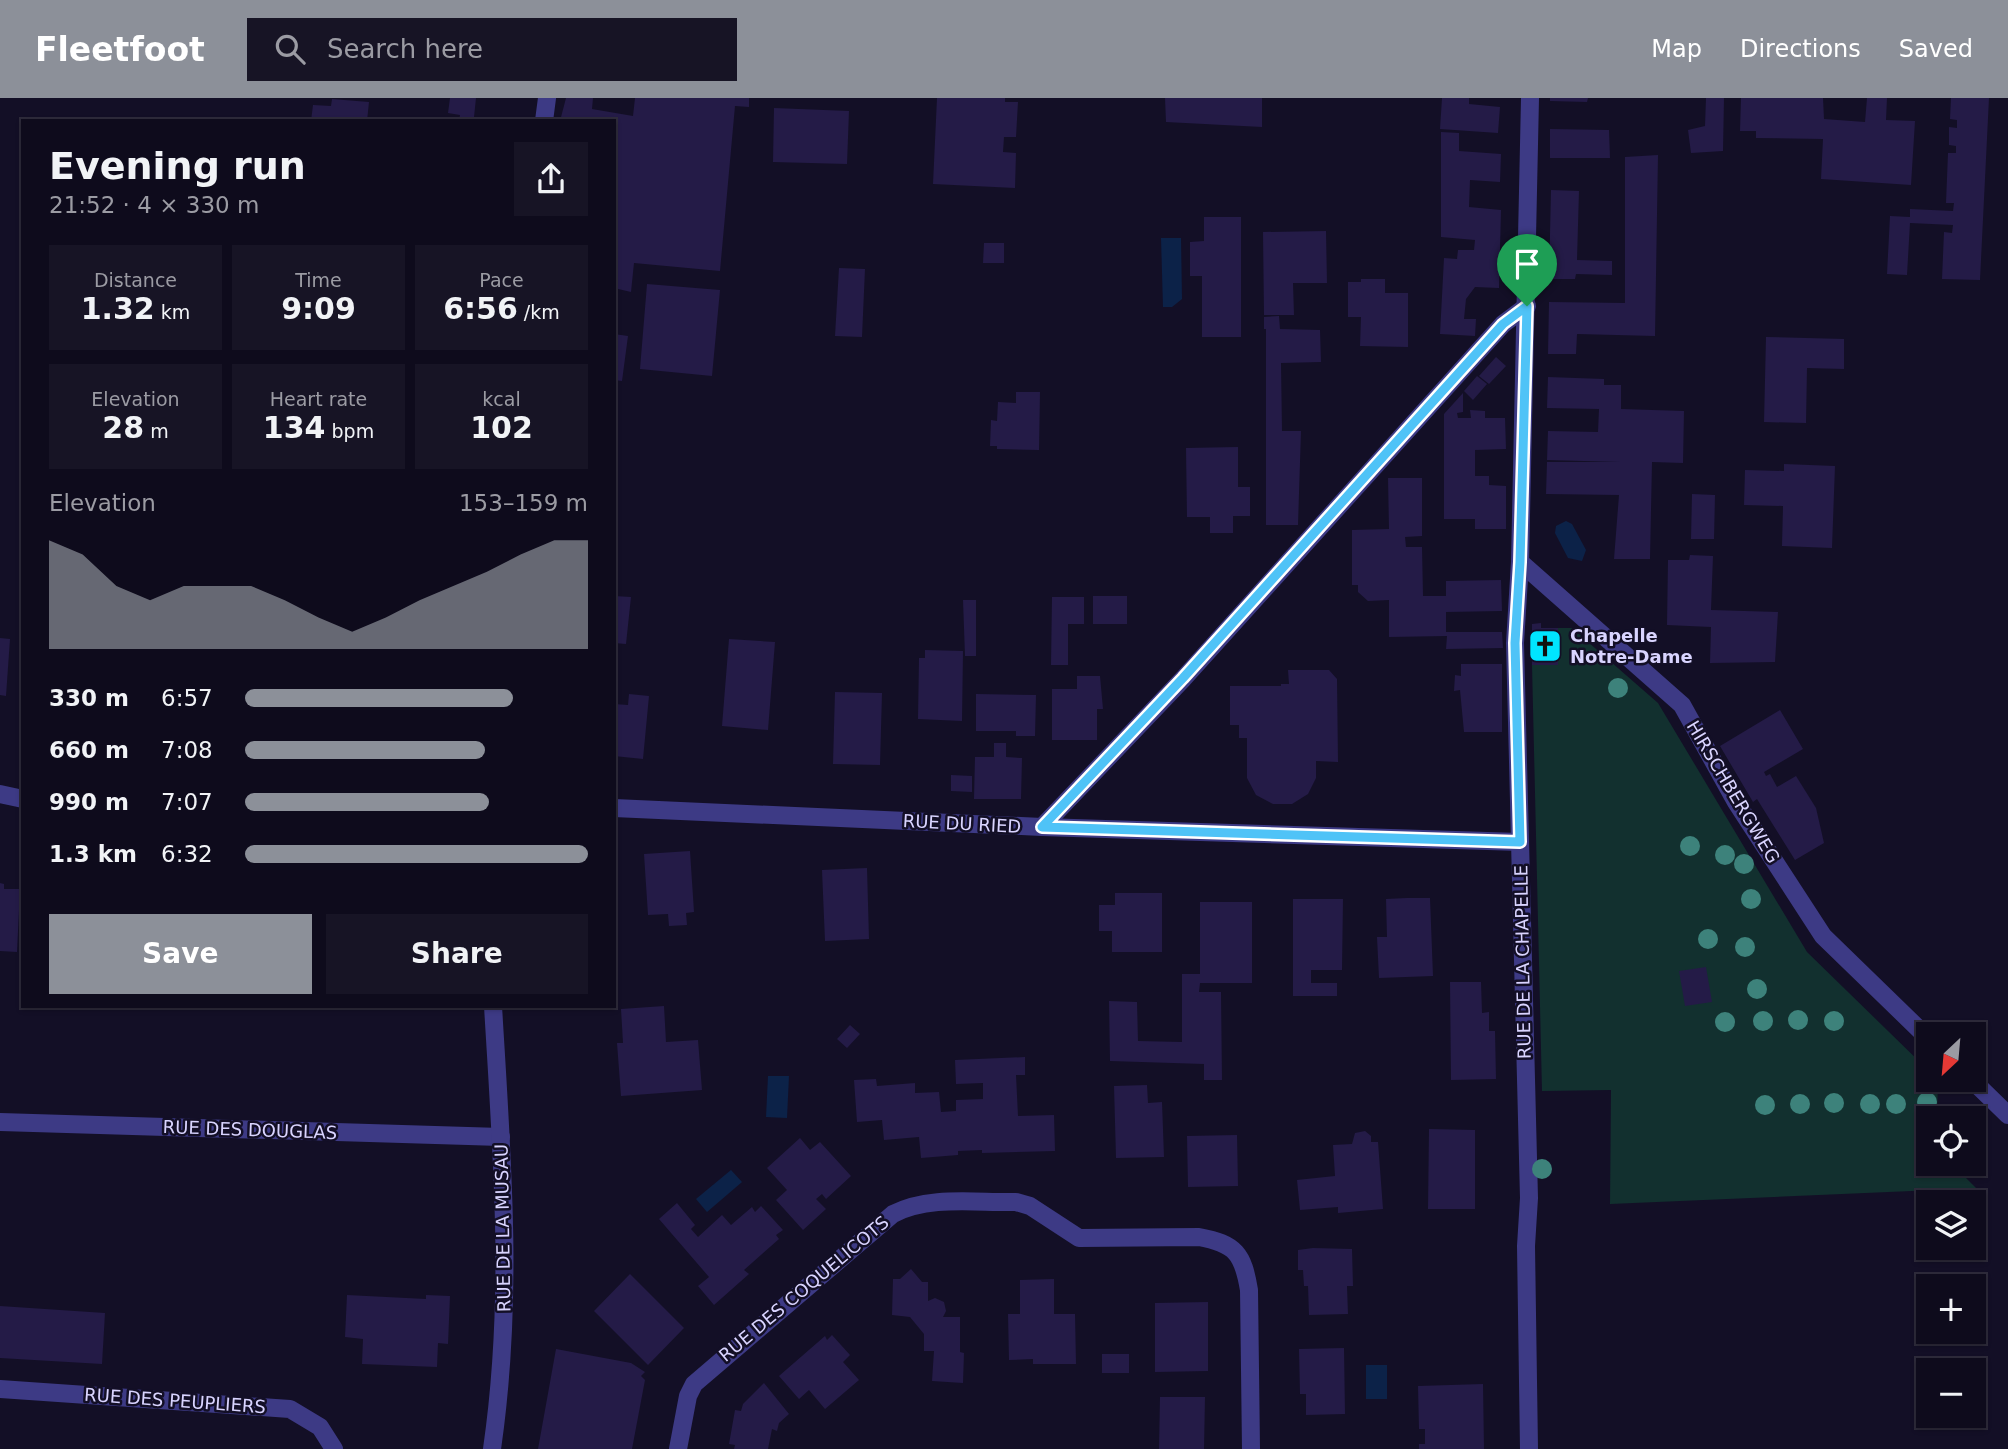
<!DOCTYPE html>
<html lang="en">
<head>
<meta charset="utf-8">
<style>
  :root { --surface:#0e0b1c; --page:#171425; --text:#f1f3f6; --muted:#9b9ba3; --line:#2e2b3b; --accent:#8c9099 }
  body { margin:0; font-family:"DejaVu Sans",sans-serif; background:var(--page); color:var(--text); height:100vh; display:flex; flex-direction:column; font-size:26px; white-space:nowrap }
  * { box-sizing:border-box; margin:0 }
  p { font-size:23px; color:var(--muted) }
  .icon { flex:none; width:38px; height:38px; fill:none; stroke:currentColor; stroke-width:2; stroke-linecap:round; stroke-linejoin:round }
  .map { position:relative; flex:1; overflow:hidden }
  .side { position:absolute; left:21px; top:21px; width:595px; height:889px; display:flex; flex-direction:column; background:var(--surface); border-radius:0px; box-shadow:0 2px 5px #0004,0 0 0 2px var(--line) }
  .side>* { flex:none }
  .needle { width:46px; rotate:206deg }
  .buttons { position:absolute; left:1916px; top:924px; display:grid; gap:14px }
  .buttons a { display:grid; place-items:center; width:70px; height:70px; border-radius:0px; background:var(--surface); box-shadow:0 2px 5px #0004,0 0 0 2px var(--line); font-size:35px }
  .pin { position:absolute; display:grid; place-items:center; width:60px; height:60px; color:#fff; margin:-72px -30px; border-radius:50% 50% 50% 0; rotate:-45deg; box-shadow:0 0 7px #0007 }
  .pin .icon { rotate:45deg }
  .round { display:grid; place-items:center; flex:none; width:74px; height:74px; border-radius:0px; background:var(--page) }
  .headline { display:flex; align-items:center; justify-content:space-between; height:119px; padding:0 28px }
  h1 { font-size:38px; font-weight:700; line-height:52px }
  .metrics { display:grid; grid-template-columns:repeat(3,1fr); gap:10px; height:119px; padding:7px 28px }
  .metrics div { display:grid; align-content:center; border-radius:0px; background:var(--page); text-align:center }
  .metrics b { font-size:30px; font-weight:700 }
  .metrics small { font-size:19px; font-weight:400 }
  .metrics p { font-size:19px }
  .chart { height:196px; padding:14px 28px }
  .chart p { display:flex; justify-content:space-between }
  .chart svg { width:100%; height:126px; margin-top:7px; fill:var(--accent); opacity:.7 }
  .button { display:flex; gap:14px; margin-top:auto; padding:14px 28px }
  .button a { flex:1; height:80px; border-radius:0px; background:var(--accent); color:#fff; font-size:28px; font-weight:700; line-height:80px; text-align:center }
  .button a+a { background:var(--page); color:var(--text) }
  ul { padding:0 28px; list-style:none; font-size:23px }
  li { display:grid; grid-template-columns:112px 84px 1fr; align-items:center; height:52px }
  li i { height:18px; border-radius:9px; background:var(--accent) }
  header { display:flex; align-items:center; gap:42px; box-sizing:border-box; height:98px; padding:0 35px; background:var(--accent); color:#fff }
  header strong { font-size:33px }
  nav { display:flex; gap:38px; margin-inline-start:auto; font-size:24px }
  .search { width:490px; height:63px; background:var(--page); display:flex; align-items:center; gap:18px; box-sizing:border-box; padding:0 24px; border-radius:0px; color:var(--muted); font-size:26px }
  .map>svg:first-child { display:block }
  .green { fill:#12302f }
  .water { fill:#0c2248 }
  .building { fill:#241b47 }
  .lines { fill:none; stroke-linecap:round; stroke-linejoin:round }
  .street { stroke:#3d3a85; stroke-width:18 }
  .tree { fill:#3d827b }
  .route-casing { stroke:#fff; stroke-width:14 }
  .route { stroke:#4fc3f7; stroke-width:9 }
  .labels { text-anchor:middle; stroke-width:5; stroke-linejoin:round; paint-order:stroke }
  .poi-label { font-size:18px; font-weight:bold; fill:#d9d4ff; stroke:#130f26; text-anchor:start }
  .street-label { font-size:18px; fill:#d9d4ff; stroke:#130f26 }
</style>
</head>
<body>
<header>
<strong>Fleetfoot</strong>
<div class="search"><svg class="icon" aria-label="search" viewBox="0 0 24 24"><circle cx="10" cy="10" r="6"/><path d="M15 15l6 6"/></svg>Search here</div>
<nav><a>Map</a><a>Directions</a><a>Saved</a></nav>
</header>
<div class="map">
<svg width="2008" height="1351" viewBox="0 0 2008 1351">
  <rect width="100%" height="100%" fill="#130f26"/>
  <!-- green -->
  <path class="green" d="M1558 530H1572L1658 605 1807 854 1928 972V982H1938L1937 1020H1928V1066H1952L1982 1096 1935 1097V1092L1610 1106 1611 992 1542 993 1532 567H1558Z"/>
  <!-- water -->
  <g class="water">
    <path d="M1161 140H1181L1182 201 1172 209H1163Z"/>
    <path d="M1566 423 1572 426 1586 452 1582 463 1568 460 1555 435 1556 428Z"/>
    <path d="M768 978H789L787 1020 766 1019Z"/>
    <path d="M731 1072 742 1084 707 1114 696 1101Z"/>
    <rect x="1366" y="1267" width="21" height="34"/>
  </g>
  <!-- building -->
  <g class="building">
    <path d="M450 0H476L474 19 496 23H459L460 17 448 15Z"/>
    <path d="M566 0H593L592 11 633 18 635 0H749V9L735 8 720 173 634 165 631 194 614 190V23H560Z"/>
    <path d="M937 0H1005V4H1018L1016 39H1004L1003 54 1016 55 1015 90 933 86Z"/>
    <path d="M1165 0H1262V29L1166 24Z"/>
    <path d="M1442 0H1469V6L1500 9 1498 35 1440 31Z"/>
    <path d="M1550 0H1588L1587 4 1550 3Z"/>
    <path d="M1706 0H1724L1723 53 1691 55 1688 32 1705 28Z"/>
    <path d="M1741 0H1823L1824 21 1865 24 1867 0H1887L1886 22 1915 23 1911 87 1821 81 1823 41 1756 40V33H1740Z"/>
    <path d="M1951 0H1989L1980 182 1942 181 1944 134 1952 135 1953 127 1910 125 1907 177 1887 176 1890 118 1910 119V111L1953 113 1954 105H1946L1948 55H1956V48L1949 47V29L1957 30V22L1950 21Z"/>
    <path d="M332 1 369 4 367 23H311L313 7 331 8Z"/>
    <path d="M774 10 849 13 847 66 773 64Z"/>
    <path d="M1550 31 1609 32 1610 60H1550Z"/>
    <path d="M1441 34 1459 35V53L1501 56 1500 84 1470 82 1469 109 1501 112 1499 190 1475 189 1466 201 1464 221H1476L1475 238 1440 236 1444 160 1457 161 1458 152H1474L1475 142 1441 139Z"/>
    <path d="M1658 57 1655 238 1577 236 1576 256H1548L1549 204 1625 205V59Z"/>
    <path d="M1551 92 1579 93 1577 162 1612 163V177L1576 176 1575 181H1549Z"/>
    <path d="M1204 119H1241V239H1202V178H1190V144L1204 143Z"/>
    <path d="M1326 133 1327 185H1293L1294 217H1264L1263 134Z"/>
    <path d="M984 145H1004V165H983Z"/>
    <path d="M839 170 865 171 862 239 835 238Z"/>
    <path d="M1361 181H1385V195H1408V249L1360 248 1361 219H1348V184H1361Z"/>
    <path d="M647 186 720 192 712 278 640 271Z"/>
    <path d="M1279 218 1280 231 1320 232 1321 264 1281 265 1282 333H1301L1298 427H1266V231H1264V219Z"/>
    <path d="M614 236 628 238 622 283 614 282Z"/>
    <path d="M1766 239 1844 241V271L1807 270 1806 325 1764 324Z"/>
    <path d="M1496 259 1506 268 1489 286 1479 278Z"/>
    <path d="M1477 278 1487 286 1473 302 1464 293Z"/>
    <path d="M1548 279 1604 281V287H1621V311L1684 313 1683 365 1652 364 1650 461H1614L1619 397 1546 396 1547 364H1620L1547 362 1548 333 1598 334 1599 311 1547 310Z"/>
    <path d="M1016 294H1040L1039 352 997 351V348H990L991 322 997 323 998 304 1016 305Z"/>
    <path d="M1463 295V314L1457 315 1458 320H1471L1470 312 1485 313V320H1505L1506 351 1475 352V378H1489V387L1506 388V431H1475V421H1444V316Z"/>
    <path d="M1238 349V389H1250V418H1233V435H1210V419H1187L1186 350Z"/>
    <path d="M1784 366 1835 368 1832 450 1782 448 1783 408 1744 407 1745 372 1784 373Z"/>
    <path d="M1388 380H1422V438L1405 439 1406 449H1422L1423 498H1446V483L1501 482 1502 513 1446 514V534H1502L1503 550 1446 551 1447 538 1389 539V502L1368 503 1358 494V487H1352V432L1389 431Z"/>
    <path d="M1692 396 1715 397 1714 441H1691Z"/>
    <path d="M1690 457 1713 458 1711 512 1778 514 1775 564 1710 565 1711 529 1667 527 1668 462H1689Z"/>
    <path d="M614 498 631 499 626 546 614 545Z"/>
    <rect x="1093" y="498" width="34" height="28"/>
    <path d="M1052 499H1084V526H1068V567H1051Z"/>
    <path d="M963 502H976V558H965Z"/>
    <path d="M1541 525V530H1558V567H1532V526Z"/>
    <path d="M0 540 10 541 6 598 0 597Z"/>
    <path d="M729 541 775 544 768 632 722 628Z"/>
    <path d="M925 552 963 553 962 623 918 621 919 560H925Z"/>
    <path d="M1461 566H1502V634H1464L1460 592 1454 593 1455 577 1461 578Z"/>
    <path d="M1288 572H1329L1337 581 1338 664 1316 663V680L1308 696 1292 706H1273L1256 697 1247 680V640H1239V627H1230V588H1281V586H1289Z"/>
    <path d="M1077 578H1100L1103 611H1097V642H1052V591H1077Z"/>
    <path d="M835 594 882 595 880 667 833 666Z"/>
    <path d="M629 596 649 598 643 661 614 658V606L628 607Z"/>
    <path d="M976 596 1036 597 1035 638H1016V633H976Z"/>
    <path d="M1780 612 1803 651 1764 674 1766 678 1770 676 1777 689 1796 678 1816 710 1824 745 1795 762 1757 701 1753 704 1720 648Z"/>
    <path d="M994 645H1006V659L1022 660 1021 701H974L975 659H994Z"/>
    <path d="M951 677 972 678V694L951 693Z"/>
    <path d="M690 753 694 814 686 815 687 827 669 828 668 816 648 817 644 756Z"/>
    <path d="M867 770 869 841 825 843 822 772Z"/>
    <path d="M0 785 4 786V791H20L17 854 0 853Z"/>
    <path d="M1115 795H1162V854H1112V833H1099V807H1115Z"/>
    <path d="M1407 800H1430L1433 878 1379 880 1377 839H1387L1386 801Z"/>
    <path d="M1293 801H1343L1342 872H1311V885H1337V898H1293Z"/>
    <path d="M1200 804H1252V885H1200L1199 894H1221L1222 982H1204V966L1110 963 1109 903 1137 904 1138 943 1182 944V876H1200Z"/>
    <path d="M1706 869 1712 904 1685 908 1679 873Z"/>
    <path d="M1450 884H1481L1482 915 1489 914V933H1495L1496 981 1451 982Z"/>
    <path d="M664 908 666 944 698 942 702 992 621 998 617 945H623L621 911Z"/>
    <path d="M850 927 860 936 847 950 837 941Z"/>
    <path d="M1025 959V977H1016L1018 1018 1054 1017 1055 1053 982 1055V1052L958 1053V1057L921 1060 919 1039 884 1042 882 1022 857 1024 854 982 876 981 877 988 915 985V995L939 994 941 1014 956 1013V1002L983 1001V985L956 986 955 962Z"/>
    <path d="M1147 987 1148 1005 1162 1004 1164 1059 1116 1060 1114 988Z"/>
    <path d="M1429 1031 1475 1032V1111H1428Z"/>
    <path d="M1365 1033 1371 1038V1044H1378L1383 1111 1338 1115V1109L1300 1112 1297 1082 1335 1078 1333 1047 1352 1046 1355 1035Z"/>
    <path d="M1237 1037 1238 1088 1188 1089 1187 1038Z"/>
    <path d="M800 1040 810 1052 820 1044 851 1078 826 1101 822 1096 816 1101 826 1111 803 1132 776 1102 787 1092 767 1070Z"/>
    <path d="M677 1105 695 1127 691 1131 698 1139 722 1117 731 1127 752 1109 755 1114 761 1108 783 1132 776 1137 779 1141 744 1172 749 1176 714 1207 698 1188 709 1179 659 1121Z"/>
    <path d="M1313 1150 1352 1151 1353 1188H1347L1348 1216 1309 1217 1308 1188H1304L1303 1172H1298V1152Z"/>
    <path d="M911 1171 922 1184H928V1203L935 1200 944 1204 946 1213 943 1219H960V1254L964 1255 963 1285 932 1283 934 1253H924V1236L910 1219 892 1217 893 1181H900Z"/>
    <path d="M630 1176 684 1230 648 1267 594 1213Z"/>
    <path d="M1054 1181V1216H1075L1076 1266H1033V1261L1009 1262 1008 1216H1020V1182Z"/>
    <path d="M347 1197 426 1201V1197L450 1198 448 1246 438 1245 437 1269 362 1266 363 1241 345 1239Z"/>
    <path d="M1208 1204V1273L1155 1274V1205Z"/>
    <path d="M0 1208 105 1215 102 1266 0 1260Z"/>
    <path d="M832 1237 850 1257 843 1264 859 1282 825 1311 809 1292 799 1301 779 1278 825 1238 827 1242Z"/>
    <path d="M1344 1250 1345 1316 1306 1317V1296H1300L1299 1251Z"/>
    <path d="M556 1251 631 1265 645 1274 641 1278 645 1282 632 1351H538Z"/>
    <rect x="1102" y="1256" width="27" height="19"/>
    <path d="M764 1285 789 1316 779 1325 777 1333 772 1331 768 1351H734L735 1347 729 1346 735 1312 741 1313 743 1306Z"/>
    <path d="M1483 1286 1484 1351H1419V1346H1425V1331H1419L1418 1288Z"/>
    <path d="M1160 1299H1205L1204 1351H1159Z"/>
  </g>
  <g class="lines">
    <!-- street -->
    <g class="street">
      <path d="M544 23 547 0"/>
      <path d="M1520 464 1682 607 1736 704 1823 838 1928 940"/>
      <path d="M0 696 23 701"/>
      <path d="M614 710 1042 729 1520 744"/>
      <path d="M1042 729 1183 581 1503 226 1527 208"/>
      <path d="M1972 982 2008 1017"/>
      <path d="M0 1024 501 1039"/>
      <path d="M0 1291 290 1311 320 1329 334 1351"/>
      <path d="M492 1351C514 1199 502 1060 493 908"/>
      <path d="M678 1351 688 1298 694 1286 893 1116C929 1097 977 1105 1016 1104L1030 1108 1079 1140 1199 1139C1236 1146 1243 1156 1249 1192L1251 1351"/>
      <path d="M1529 1351 1526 1148 1529 1100 1515 545 1520 464 1530 0"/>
    </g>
  </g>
  <!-- trees -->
  <g class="tree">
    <circle cx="1618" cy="590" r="10"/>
    <circle cx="1690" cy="748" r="10"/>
    <circle cx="1725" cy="757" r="10"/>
    <circle cx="1744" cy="766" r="10"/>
    <circle cx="1751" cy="801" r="10"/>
    <circle cx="1708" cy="841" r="10"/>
    <circle cx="1745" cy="849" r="10"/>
    <circle cx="1757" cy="891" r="10"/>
    <circle cx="1798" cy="922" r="10"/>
    <circle cx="1763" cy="923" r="10"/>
    <circle cx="1834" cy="923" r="10"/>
    <circle cx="1725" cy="924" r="10"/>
    <circle cx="1927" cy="1004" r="10"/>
    <circle cx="1834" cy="1005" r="10"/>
    <circle cx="1800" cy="1006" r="10"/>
    <circle cx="1870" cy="1006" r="10"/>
    <circle cx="1896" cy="1006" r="10"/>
    <circle cx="1765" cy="1007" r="10"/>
    <circle cx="1542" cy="1071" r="10"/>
  </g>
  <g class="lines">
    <defs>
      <path id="route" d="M1527 208 1520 464 1515 545 1520 744 1042 729 1183 580 1503 226Z"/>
    </defs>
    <!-- route casing -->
    <use href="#route" class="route-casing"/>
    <!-- route -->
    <use href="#route" class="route"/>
  </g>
  <!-- icons -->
  <defs>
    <symbol id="church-square" viewBox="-11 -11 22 22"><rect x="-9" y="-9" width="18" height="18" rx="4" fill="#00e5ff" stroke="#130f26"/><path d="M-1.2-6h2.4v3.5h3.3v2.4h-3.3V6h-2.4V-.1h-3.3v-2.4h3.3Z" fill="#111"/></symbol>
  </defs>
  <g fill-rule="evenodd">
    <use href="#church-square" x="1526" y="529" width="38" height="38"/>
  </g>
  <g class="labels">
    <!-- poi labels -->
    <g class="poi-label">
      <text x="1570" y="544">Chapelle<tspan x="1570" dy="21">Notre-Dame</tspan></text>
    </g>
    <!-- street labels -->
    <g class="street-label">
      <text transform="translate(1733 694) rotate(59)" y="6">HIRSCHBERGWEG</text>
      <text transform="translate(962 726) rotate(3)" y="6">RUE DU RIED</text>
      <text transform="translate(1523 864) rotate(-91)" y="6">RUE DE LA CHAPELLE</text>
      <text transform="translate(250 1032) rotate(2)" y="6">RUE DES DOUGLAS</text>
      <text transform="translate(503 1130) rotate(-91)" y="6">RUE DE LA MUSAU</text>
      <text transform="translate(804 1191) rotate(-40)" y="6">RUE DES COQUELICOTS</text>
      <text transform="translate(175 1303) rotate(4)" y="6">RUE DES PEUPLIERS</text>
    </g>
  </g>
</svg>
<div class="buttons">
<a><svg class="needle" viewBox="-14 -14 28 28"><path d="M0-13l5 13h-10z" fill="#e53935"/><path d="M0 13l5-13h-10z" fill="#9b9ba3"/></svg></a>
<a><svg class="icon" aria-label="locate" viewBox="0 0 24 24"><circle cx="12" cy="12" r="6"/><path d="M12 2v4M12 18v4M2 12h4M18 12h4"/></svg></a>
<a><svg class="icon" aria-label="layers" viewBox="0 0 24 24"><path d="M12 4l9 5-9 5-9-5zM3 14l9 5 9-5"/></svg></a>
<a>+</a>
<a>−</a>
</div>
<div class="pin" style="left:1527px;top:208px;background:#1e9e55"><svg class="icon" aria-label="arrive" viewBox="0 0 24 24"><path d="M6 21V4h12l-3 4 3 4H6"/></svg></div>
<section class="side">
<div class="headline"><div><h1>Evening run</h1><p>21:52 · 4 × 330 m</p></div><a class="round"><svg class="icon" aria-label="share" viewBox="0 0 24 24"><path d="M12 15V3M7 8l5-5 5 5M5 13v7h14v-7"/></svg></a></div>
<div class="metrics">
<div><p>Distance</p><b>1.32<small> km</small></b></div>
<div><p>Time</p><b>9:09</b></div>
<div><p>Pace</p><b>6:56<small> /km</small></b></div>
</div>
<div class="metrics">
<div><p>Elevation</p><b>28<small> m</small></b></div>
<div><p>Heart rate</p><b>134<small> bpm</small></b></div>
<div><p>kcal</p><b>102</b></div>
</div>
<div class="chart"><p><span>Elevation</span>153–159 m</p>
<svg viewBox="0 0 160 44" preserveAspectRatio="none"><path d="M0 44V6L10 11L20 22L30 27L40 22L50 22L60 22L70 27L80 33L90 38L100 33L110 27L120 22L130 17L140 11L150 6L160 6V44z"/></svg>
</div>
<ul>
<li><b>330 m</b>6:57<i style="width:78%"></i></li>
<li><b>660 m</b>7:08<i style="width:70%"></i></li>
<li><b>990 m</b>7:07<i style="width:71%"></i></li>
<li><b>1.3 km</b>6:32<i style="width:100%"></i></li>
</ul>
<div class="button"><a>Save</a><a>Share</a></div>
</section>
</div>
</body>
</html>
